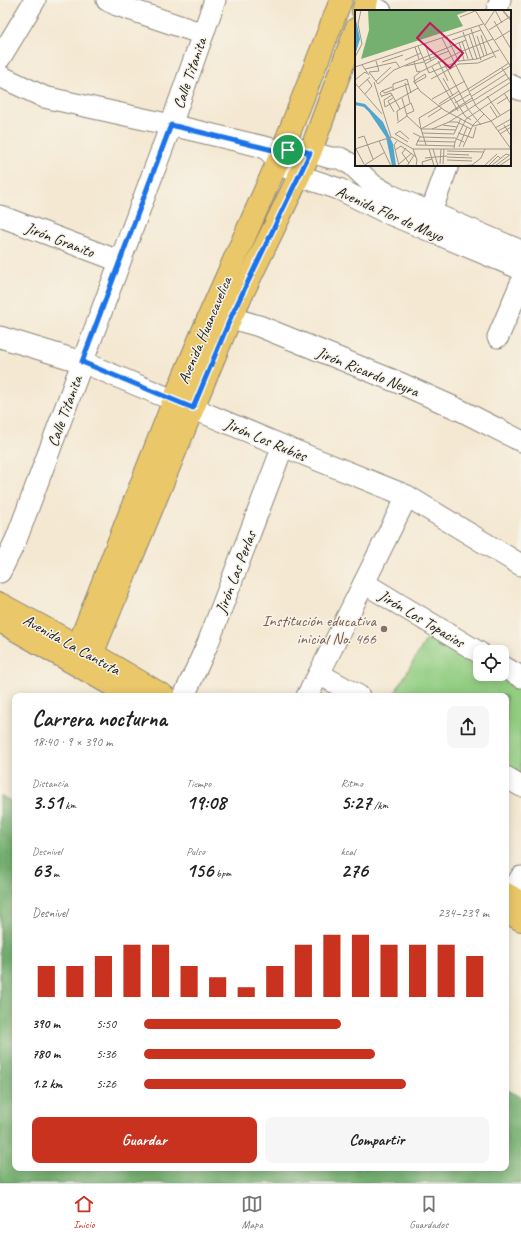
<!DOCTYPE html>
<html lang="es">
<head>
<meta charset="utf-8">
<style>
  :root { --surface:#fff; --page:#f6f6f6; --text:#222; --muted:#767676; --line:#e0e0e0; --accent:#c8321e }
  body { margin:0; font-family:Caveat,sans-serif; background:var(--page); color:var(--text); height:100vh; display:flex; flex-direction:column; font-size:15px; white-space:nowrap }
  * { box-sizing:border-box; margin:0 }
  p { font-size:13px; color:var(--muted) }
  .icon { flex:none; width:22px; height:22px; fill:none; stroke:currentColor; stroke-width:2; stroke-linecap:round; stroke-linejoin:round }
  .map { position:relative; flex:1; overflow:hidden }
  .sheet { position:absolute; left:12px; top:693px; width:497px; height:478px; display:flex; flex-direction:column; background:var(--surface); border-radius:8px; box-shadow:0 2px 10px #0003 }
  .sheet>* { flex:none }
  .controls { position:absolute; left:473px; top:645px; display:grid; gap:8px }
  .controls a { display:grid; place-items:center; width:36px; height:36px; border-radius:8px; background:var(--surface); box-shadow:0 2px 10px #0003; font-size:20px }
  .pin { position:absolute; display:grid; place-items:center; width:34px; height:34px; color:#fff; margin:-17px; border:2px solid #fff; border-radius:50%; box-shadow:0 1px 4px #0007 }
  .round { display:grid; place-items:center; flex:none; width:42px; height:42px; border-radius:8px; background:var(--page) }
  .overview { display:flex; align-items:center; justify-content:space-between; height:68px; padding:0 20px }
  h1 { font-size:22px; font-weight:600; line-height:30px }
  .metrics { display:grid; grid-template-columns:repeat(3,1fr); gap:6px; height:68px; padding:4px 20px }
  .metrics div { display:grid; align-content:center }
  .metrics b { font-size:20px; font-weight:600 }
  .metrics small { font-size:11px; font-weight:400 }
  .metrics p { font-size:11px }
  .chart { height:112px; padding:8px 20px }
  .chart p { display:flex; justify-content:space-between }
  .chart svg { width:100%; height:72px; margin-top:4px; stroke:var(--accent); stroke-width:6 }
  .button { display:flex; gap:8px; margin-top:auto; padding:8px 20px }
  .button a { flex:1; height:46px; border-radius:8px; background:var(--accent); color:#fff; font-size:16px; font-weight:600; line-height:46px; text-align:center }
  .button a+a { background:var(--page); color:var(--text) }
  ul { padding:0 20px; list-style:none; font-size:13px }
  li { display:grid; grid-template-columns:64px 48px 1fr; align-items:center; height:30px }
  li i { height:10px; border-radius:5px; background:var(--accent) }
  .menu { display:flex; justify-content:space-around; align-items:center; height:56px; border-top:1px solid var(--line); background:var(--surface); font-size:11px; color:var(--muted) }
  .menu a { display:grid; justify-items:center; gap:2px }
  .menu .current { color:var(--accent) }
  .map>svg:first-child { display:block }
  .green { fill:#92cd82; stroke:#57744f }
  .forest { fill:#75b070; stroke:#486646 }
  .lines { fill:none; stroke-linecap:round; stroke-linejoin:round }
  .minor-casing { stroke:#888277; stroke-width:23 }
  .major-casing { stroke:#888277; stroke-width:24 }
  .minor { stroke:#fff; stroke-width:21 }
  .major { stroke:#eac769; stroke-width:22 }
  .route-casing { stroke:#fff; stroke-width:8 }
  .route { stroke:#1a73e8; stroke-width:5 }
  .education-dot { fill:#8d6e63; stroke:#f7f3e8; stroke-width:1.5 }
  .labels { text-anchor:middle; stroke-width:3; stroke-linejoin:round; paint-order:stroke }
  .street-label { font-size:16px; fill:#1c1c1c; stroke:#f7f3e8 }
  .education-label { font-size:16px; fill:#785e54; stroke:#f7f3e8; text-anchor:end }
  .inset-road { fill:none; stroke:#9e9689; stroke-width:1 }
  .view { fill:#c2185b; fill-opacity:0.15; stroke:#c2185b; stroke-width:2 }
  .inset-edge { fill:none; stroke:#1c1c1c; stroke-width:2 }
</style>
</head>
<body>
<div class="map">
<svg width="521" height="1183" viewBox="0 0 521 1183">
  <rect width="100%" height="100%" fill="#f7f3e8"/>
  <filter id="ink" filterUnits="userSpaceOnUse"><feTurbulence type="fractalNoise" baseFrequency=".025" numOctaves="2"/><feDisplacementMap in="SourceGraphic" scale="8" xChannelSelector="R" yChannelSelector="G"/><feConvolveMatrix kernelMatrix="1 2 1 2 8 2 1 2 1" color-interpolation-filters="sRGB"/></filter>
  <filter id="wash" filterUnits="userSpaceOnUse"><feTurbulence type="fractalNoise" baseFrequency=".012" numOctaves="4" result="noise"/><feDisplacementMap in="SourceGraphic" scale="16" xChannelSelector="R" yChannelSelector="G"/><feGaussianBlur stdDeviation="0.9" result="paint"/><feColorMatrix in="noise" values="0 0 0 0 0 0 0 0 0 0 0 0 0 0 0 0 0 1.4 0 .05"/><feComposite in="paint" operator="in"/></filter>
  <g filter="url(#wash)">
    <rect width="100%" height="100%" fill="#f4e8d2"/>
    <!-- green -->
    <path class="green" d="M430 633 480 662V674H502L521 685V778L506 770V696H393Z"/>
    <!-- forest -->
    <path class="forest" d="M0 795 15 804V1168H506V1089L521 1097V1183H0Z"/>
  </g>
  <g filter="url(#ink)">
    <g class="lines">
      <defs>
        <g id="minor">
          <path d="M107 0 117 5 203 34"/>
          <path d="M365 4 381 11"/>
          <path d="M497 11 500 0"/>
          <path d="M0 58 35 0"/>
          <path d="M0 76 44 97 171 125 281 151 288 150H303L331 158H340L352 165 373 185 390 195 521 251"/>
          <path d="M510 85 521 90"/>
          <path d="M267 149 280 163 300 176 339 189 385 212 521 269"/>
          <path d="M431 212 448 165"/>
          <path d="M0 216 119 261"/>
          <path d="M214 313 259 326 402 384 462 411 521 441"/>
          <path d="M0 337 82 362 283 446 407 496 521 565"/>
          <path d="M498 337 521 283"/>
          <path d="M0 572 16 540 171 125 215 0"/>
          <path d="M364 583 480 653"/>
          <path d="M502 666 521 677"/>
          <path d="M319 674 359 696"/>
          <path d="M184 696 208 643 283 446"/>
          <path d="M307 696 319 674 407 496"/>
          <path d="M506 777 521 786"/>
          <path d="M506 901 521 877"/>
        </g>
        <g id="major">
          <path d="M363 11 367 0"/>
          <path d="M0 604 93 654 164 696"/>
          <path d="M0 621 131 696"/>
          <path d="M70 661 78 646 174 400 211 312 278 161 341 0"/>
          <path d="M86 669 193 408 231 317 310 153 356 29"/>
          <path d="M506 894 521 902"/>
          <path d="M506 911 521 920"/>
        </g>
      </defs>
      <!-- minor casing -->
      <use href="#minor" class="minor-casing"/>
      <!-- major casing -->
      <use href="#major" class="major-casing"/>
      <!-- minor -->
      <use href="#minor" class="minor"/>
      <!-- major -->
      <use href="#major" class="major"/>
    </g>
  </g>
  <g class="lines" filter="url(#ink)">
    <defs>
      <path id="route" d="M171 125 281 152C290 149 301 149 310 153L231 317 193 408 82 362Z"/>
    </defs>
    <!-- route casing -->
    <use href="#route" class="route-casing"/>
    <!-- route -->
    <use href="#route" class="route"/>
  </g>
  <!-- markers -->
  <circle class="education-dot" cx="384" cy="629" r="4"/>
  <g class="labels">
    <!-- street labels -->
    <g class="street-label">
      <text transform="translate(189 73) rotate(-71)" y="6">Calle Titanita</text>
      <text transform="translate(390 213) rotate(24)" y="6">Avenida Flor de Mayo</text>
      <text transform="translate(60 239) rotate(21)" y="6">Jirón Granito</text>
      <text transform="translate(204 330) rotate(-67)" y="6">Avenida Huancavelica</text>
      <text transform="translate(368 371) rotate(22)" y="6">Jirón Ricardo Neyra</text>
      <text transform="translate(64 411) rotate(-70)" y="6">Calle Titanita</text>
      <text transform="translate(266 439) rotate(23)" y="6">Jirón Los Rubíes</text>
      <text transform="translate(235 572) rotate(-69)" y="6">Jirón Las Perlas</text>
      <text transform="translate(422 618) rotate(31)" y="6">Jirón Los Topacios</text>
      <text transform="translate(72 644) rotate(29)" y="6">Avenida La Cantuta</text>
    </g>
    <!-- education labels -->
    <g class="education-label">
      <text x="376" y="626">Institución educativa<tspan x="376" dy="18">inicial No. 466</tspan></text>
    </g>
  </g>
  <!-- overview -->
  <g transform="translate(355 10)">
    <rect width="156" height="156" fill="#f4e8d2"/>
    <path d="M13 0H113V1L102 5 108 16 6 49 14 20Z" fill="#75b070"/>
    <path d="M0 5 5 29 0 45ZM0 92 10 94 28 112 38 134 41 156H37L31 127 14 102 9 97 0 95Z" fill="#51a6ce"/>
    <path class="inset-road" d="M120 0 156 57M140 0 147 13M147 0 156 11M148 0 156 10M105 7 120 1M139 11 156 39M130 15 140 0M124 16 141 48M116 19 126 50M134 20 156 6M108 22 118 50M114 25 122 49M126 25 132 45M122 26 129 46M92 27 104 52M87 28 113 79M97 30 126 20M140 30 156 20M107 31 113 49M104 32 109 50M70 34 76 51M63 36 74 63 99 53M60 37 64 49M0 47 7 34 3 14 6 0M50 50 66 43M69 51 94 41M83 51 93 71M88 51 113 99 126 115M104 51 122 49 144 40M27 52 48 45M59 52 62 62 65 61M154 53 113 79 121 96 136 111 156 139M70 54 83 47M7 55 14 65M50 56 69 52M0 57 128 14M77 57 103 101M10 59 41 52 45 58M14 62 23 74 39 60 111 30M14 62 24 61 21 51M70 64 71 67 60 73 65 81 89 100 119 116 136 111 156 99M88 68 98 86M76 69 104 54 123 53 139 46M0 70 10 62 12 64M21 71 36 57M19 72 36 127M58 72 70 64M0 73 27 104M50 73 55 93M60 74 59 67 65 62 105 42 138 29M4 77 15 67M27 81 30 83 53 74M38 81V74L52 69 56 83M115 81 155 56M149 83 156 94M10 84 17 76 12 69M37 85 29 90 30 97 63 78M27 86 36 83 45 99M117 86 151 64M132 86 145 105M27 87 25 83 27 81 37 77M38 88 33 91 39 102M47 88 52 106 66 119 71 135M99 88 110 106 116 110M77 89 110 71M119 90 156 67M100 93 115 84M84 94 104 81M142 94 153 87M135 96 142 107M95 102 117 88M73 107 87 98M43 111 42 101 56 93 59 101 52 104M94 112H102L116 119M42 113 52 106M88 115 102 117M149 115 156 126M140 118 156 109M66 119H77L94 112 156 72 147 58M66 119 64 108 113 79M66 119 118 90M77 119 101 120M143 121 156 114M58 123 66 127 100 128 109 132M67 123 99 124 106 108M103 123 118 128 121 117M145 124 156 117M65 127 61 135 99 136M3 128 9 126 18 149M24 131 37 127 58 139H155M42 131 39 135 44 156M62 131 100 132M53 132 40 124 45 121 54 129M104 137 112 117M108 137 118 115 129 104M51 138 47 143 54 153M99 138 100 132 111 109 156 79M0 139 24 131 36 156M1 139 9 154M58 139 62 150 61 156M74 139 79 156M78 139 83 156M40 140 46 136 61 147M92 141 129 142M92 144 114 145M92 147 117 148M70 148 92 146M92 150 117 151M44 154 57 143M85 154 86 139M88 154 89 139M8 156 30 142M52 156 59 145M68 156 67 152 77 149M101 156 117 155 126 148 130 139M129 156 142 144M133 156 143 146 145 148M136 156 151 144 154 145M140 156 156 144M144 156 156 148"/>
    <path class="view" d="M75 13 108 43 95 58 62 28Z"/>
    <rect width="156" height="156" class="inset-edge"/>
  </g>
</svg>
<div class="controls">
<a><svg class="icon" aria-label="locate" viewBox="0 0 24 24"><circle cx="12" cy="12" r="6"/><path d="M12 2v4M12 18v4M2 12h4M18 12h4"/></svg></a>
</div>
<div class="pin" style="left:288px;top:150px;background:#1e9e55"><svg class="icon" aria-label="arrive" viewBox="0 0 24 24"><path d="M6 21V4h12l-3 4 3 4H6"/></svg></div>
<section class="sheet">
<div class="overview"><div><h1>Carrera nocturna</h1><p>18:40 · 9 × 390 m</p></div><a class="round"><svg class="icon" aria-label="share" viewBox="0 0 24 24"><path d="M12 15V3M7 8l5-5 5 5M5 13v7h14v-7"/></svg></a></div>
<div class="metrics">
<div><p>Distancia</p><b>3.51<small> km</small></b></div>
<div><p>Tiempo</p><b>19:08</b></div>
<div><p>Ritmo</p><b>5:27<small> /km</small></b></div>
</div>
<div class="metrics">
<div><p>Desnivel</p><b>63<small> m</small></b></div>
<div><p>Pulso</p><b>156<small> bpm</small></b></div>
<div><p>kcal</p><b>276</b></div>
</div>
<div class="chart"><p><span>Desnivel</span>234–239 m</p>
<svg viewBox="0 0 160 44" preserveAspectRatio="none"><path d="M5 44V25M15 44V25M25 44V19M35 44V12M45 44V12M55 44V25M65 44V32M75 44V38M85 44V25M95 44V12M105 44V6M115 44V6M125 44V12M135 44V12M145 44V12M155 44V19"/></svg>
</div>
<ul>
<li><b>390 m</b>5:50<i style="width:57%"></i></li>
<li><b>780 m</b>5:36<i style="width:67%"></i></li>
<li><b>1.2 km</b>5:26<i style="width:76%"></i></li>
</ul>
<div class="button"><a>Guardar</a><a>Compartir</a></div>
</section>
</div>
<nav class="menu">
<a class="current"><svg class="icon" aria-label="home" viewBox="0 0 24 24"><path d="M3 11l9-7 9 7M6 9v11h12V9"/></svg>Inicio</a>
<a><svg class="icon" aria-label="map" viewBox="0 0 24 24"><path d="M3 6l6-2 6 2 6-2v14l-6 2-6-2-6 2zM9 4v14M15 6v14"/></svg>Mapa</a>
<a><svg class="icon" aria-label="saved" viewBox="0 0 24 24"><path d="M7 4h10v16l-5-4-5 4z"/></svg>Guardados</a>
</nav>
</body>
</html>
